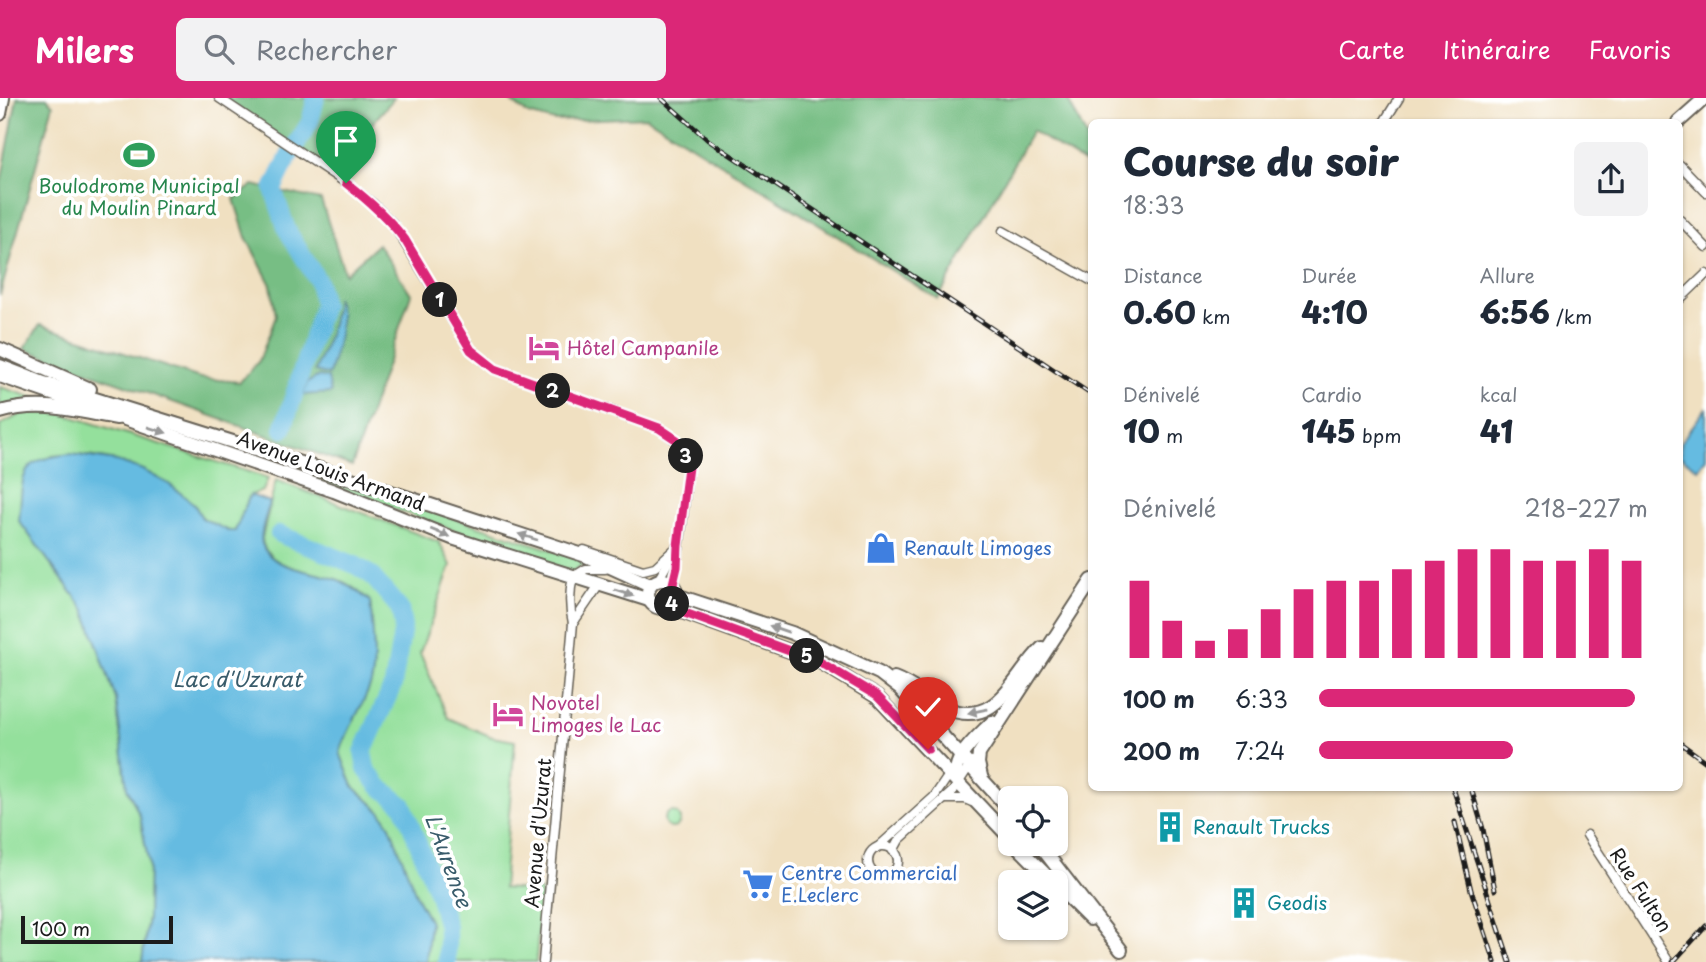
<!DOCTYPE html>
<html lang="fr">
<head>
<meta charset="utf-8">
<style>
  :root { --surface:#fff; --page:#f2f2f3; --text:#1f2937; --muted:#747a83; --accent:#db2777 }
  body { margin:0; font-family:"Playpen Sans",sans-serif; background:var(--page); color:var(--text); height:100vh; display:flex; flex-direction:column; font-size:26px; white-space:nowrap }
  * { box-sizing:border-box; margin:0 }
  p { font-size:23px; color:var(--muted) }
  .icon { flex:none; width:38px; height:38px; fill:none; stroke:currentColor; stroke-width:2; stroke-linecap:round; stroke-linejoin:round }
  .map { position:relative; flex:1; overflow:hidden }
  .sheet { position:absolute; left:1088px; top:21px; width:595px; height:672px; display:flex; flex-direction:column; background:var(--surface); border-radius:10px; box-shadow:0 2px 5px #0004 }
  .sheet>* { flex:none }
  .buttons { position:absolute; left:998px; top:688px; display:grid; gap:14px }
  .buttons a { display:grid; place-items:center; width:70px; height:70px; border-radius:10px; background:var(--surface); box-shadow:0 2px 5px #0004; font-size:35px }
  .scale { position:absolute; left:21px; bottom:18px; width:152px; box-sizing:border-box; padding-left:7px; border:4px solid #1c1c1c; border-top:0; font-size:19px; line-height:24px; white-space:nowrap; color:#1c1c1c; -webkit-text-stroke:5px #fff; paint-order:stroke }
  .pin { position:absolute; display:grid; place-items:center; width:60px; height:60px; color:#fff; margin:-72px -30px; border-radius:50% 50% 50% 0; rotate:-45deg; box-shadow:0 0 7px #0007 }
  .pin .icon { rotate:45deg }
  .km { position:absolute; width:35px; height:35px; margin:-18px; border-radius:50%; background:#222; color:#fff; font-size:19px; line-height:35px; text-align:center }
  .round { display:grid; place-items:center; flex:none; width:74px; height:74px; border-radius:10px; background:var(--page) }
  .headline { display:flex; align-items:center; justify-content:space-between; height:119px; padding:0 35px }
  h1 { font-size:38px; font-weight:800; line-height:52px }
  .figures { display:grid; grid-template-columns:repeat(3,1fr); gap:10px; height:119px; padding:7px 35px }
  .figures div { display:grid; align-content:center }
  .figures b { font-size:30px; font-weight:800 }
  .figures small { font-size:19px; font-weight:400 }
  .figures p { font-size:19px }
  .chart { height:196px; padding:14px 35px }
  .chart p { display:flex; justify-content:space-between }
  .chart svg { width:100%; height:126px; margin-top:7px; stroke:var(--accent); stroke-width:6 }
  ul { padding:0 35px; list-style:none; font-size:23px }
  li { display:grid; grid-template-columns:112px 84px 1fr; align-items:center; height:52px }
  li i { height:18px; border-radius:9px; background:var(--accent) }
  header { display:flex; align-items:center; gap:42px; box-sizing:border-box; height:98px; padding:0 35px; background:var(--accent); color:#fff }
  header strong { font-size:33px }
  nav { display:flex; gap:38px; margin-inline-start:auto; font-size:24px }
  .search { width:490px; height:63px; background:var(--page); display:flex; align-items:center; gap:18px; box-sizing:border-box; padding:0 24px; border-radius:10px; color:var(--muted); font-size:26px }
  .map>svg:first-child { display:block }
  .green { fill:#94e09c; stroke:#587e5c; stroke-width:2 }
  .forest { fill:#77be84; stroke:#4a6d50; stroke-width:2 }
  .water { fill:#65bbe1; stroke:#406c7e; stroke-width:2 }
  .lines { fill:none; stroke-linecap:round; stroke-linejoin:round }
  .river { stroke:#65bbe1; stroke-width:18 }
  .street-casing { stroke:#666156; stroke-width:11 }
  .secondary-casing { stroke:#666156; stroke-width:16 }
  .primary-casing { stroke:#666156; stroke-width:16 }
  .street { stroke:#fff; stroke-width:8 }
  .secondary { stroke:#fff; stroke-width:12 }
  .primary { stroke:#fff; stroke-width:12 }
  .rail-casing { stroke:#1c1c1c; stroke-width:5 }
  .rail { stroke:#fff; stroke-width:2.5; stroke-dasharray:8; stroke-linecap:butt }
  .oneway { fill:#999 }
  .route-casing { stroke:#fff; stroke-width:14 }
  .route { stroke:#db2777; stroke-width:9 }
  .labels { text-anchor:middle; stroke-width:7; stroke-linejoin:round; paint-order:stroke }
  .leisure-label { font-size:19px; fill:#27864d; stroke:#fff }
  .hotel-label { font-size:19px; fill:#b23c85; stroke:#fff; text-anchor:start }
  .street-label { font-size:19px; fill:#1c1c1c; stroke:#fff }
  .shop-label { font-size:19px; fill:#366cbe; stroke:#fff; text-anchor:start }
  .culture-label { font-size:19px; fill:#0d838f; stroke:#fff; text-anchor:start }
  .water-label { font-size:21px; font-style:italic; fill:#395c6b; stroke:#fff }
</style>
</head>
<body>
<header>
<strong>Milers</strong>
<div class="search"><svg class="icon" aria-label="search" viewBox="0 0 24 24"><circle cx="10" cy="10" r="6"/><path d="M15 15l6 6"/></svg>Rechercher</div>
<nav><a>Carte</a><a>Itinéraire</a><a>Favoris</a></nav>
</header>
<div class="map">
<svg width="1706" height="864" viewBox="0 0 1706 864">
  <rect width="100%" height="100%" fill="#fff"/>
  <filter id="ink" filterUnits="userSpaceOnUse"><feTurbulence type="fractalNoise" baseFrequency=".0143" numOctaves="2"/><feDisplacementMap in="SourceGraphic" scale="14" xChannelSelector="R" yChannelSelector="G"/><feConvolveMatrix kernelMatrix="1 2 1 2 8 2 1 2 1" color-interpolation-filters="sRGB"/></filter>
  <filter id="wash" filterUnits="userSpaceOnUse"><feTurbulence type="fractalNoise" baseFrequency=".00686" numOctaves="4" result="noise"/><feDisplacementMap in="SourceGraphic" scale="28" xChannelSelector="R" yChannelSelector="G"/><feGaussianBlur stdDeviation="1.57" result="paint"/><feColorMatrix in="noise" values="0 0 0 0 0 0 0 0 0 0 0 0 0 0 0 0 0 1.4 0 .05"/><feComposite in="paint" operator="in"/></filter>
  <g filter="url(#wash)">
    <rect width="100%" height="100%" fill="#f0e0c1"/>
    <!-- green -->
    <g class="green">
      <path d="M0 272 592 465 580 468 572 474Z"/>
      <path d="M0 289 38 301 14 305 0 310Z"/>
      <path d="M23 315H60L268 380 263 393 250 397 235 434C225 433 207 425 201 418 197 414 197 408 192 405 152 372 104 352 52 358L19 423 85 512 116 601 127 690 140 718 149 767 148 819 142 864H0V327Z"/>
      <path d="M276 382 439 444 451 467 420 555 448 620 492 639 515 643 503 790 541 793 536 864H426L430 824 418 802 390 728 380 713 353 688 340 655C347 630 363 609 371 585 377 565 372 524 370 503 362 497 353 488 343 484 320 473 264 473 262 440Z"/>
      <circle cx="672" cy="722" r="8"/>
    </g>
    <!-- forest -->
    <g class="forest">
      <path d="M17 0H47L53 7 0 197V90Z"/>
      <path d="M223 0H394L331 74Z"/>
      <path d="M506 0H1067L1092 50V70L1032 33 938 201 646 19 555 23 528 16Z"/>
      <path d="M253 87 321 102 345 176 378 146 411 196 352 368 24 251 40 227 200 280 240 284 259 263 276 218 271 187 246 139 234 101Z"/>
    </g>
    <!-- water -->
    <g class="water">
      <path d="M336 199C346 225 336 251 329 277L315 273C325 249 335 225 336 199Z"/>
      <path d="M319 278 328 280 331 295 303 297 307 285Z"/>
      <path d="M1706 310V360L1698 371 1680 358V345Z"/>
      <path d="M71 356 117 363 143 372 169 386 194 406 202 420 228 433H235L250 397 270 404C267 415 259 435 262 446 271 474 322 473 343 484 353 489 362 497 370 503 372 524 377 565 371 585 363 609 347 630 340 655L353 688 380 713 390 728 418 802 430 824 426 864H142L148 819 149 767 140 718 127 690 116 601 85 512 19 423C24 375 16 362 71 356Z"/>
    </g>
    <g class="lines">
      <!-- river -->
      <g class="river">
        <path d="M283 331 323 207 318 183 287 132 273 91 289 58 310 24 316 0"/>
        <path d="M279 436 355 467 371 477 400 511 403 529 393 587 363 654 366 671 378 687 403 707 438 796 447 829V864"/>
      </g>
    </g>
  </g>
  <g filter="url(#ink)">
    <g class="lines">
      <defs>
        <g id="street">
          <path d="M219 0 346 85 372 105 393 126 471 252 495 271 659 330C670 338 681 344 686 357 691 370 677 468 673 486"/>
          <path d="M1384 24 1399 0"/>
          <path d="M1680 67 1706 94"/>
          <path d="M1680 122 1706 149"/>
          <path d="M1003 133 1092 183"/>
          <path d="M1680 201 1706 176"/>
          <path d="M584 452 643 472 655 469 678 448"/>
          <path d="M658 482 673 457"/>
          <path d="M573 525 599 487"/>
          <path d="M945 701H965L972 704"/>
          <path d="M1587 737 1669 864"/>
          <circle cx="883" cy="763" r="15"/>
          <path d="M877 750 934 699 951 674"/>
          <path d="M893 753 899 742 953 693 972 664"/>
          <path d="M543 864 573 525C569 509 569 495 573 479L586 471H605"/>
        </g>
        <g id="secondary">
          <path d="M0 16 3 0"/>
          <path d="M1678 24 1705 0"/>
          <path d="M0 251 90 291"/>
          <path d="M0 268 44 285 345 379 586 458 650 487"/>
          <path d="M0 278 334 393 452 440 649 502"/>
          <circle cx="662" cy="496" r="14"/>
          <path d="M676 497 792 535 879 575 900 591 1010 712"/>
          <path d="M668 509 820 564 877 599 1010 740"/>
          <path d="M894 580C913 587 928 601 946 610 997 632 1013 578 1042 550"/>
          <path d="M981 678 978 665 979 656 1092 482"/>
          <path d="M959 686C946 663 978 639 992 624"/>
          <path d="M1015 746 1053 784"/>
          <path d="M1039 746 1121 852"/>
          <path d="M1055 786 1090 821"/>
        </g>
        <path id="primary" d="M0 314C41 302 76 313 117 320"/>
      </defs>
      <!-- street casing -->
      <use href="#street" class="street-casing"/>
      <!-- secondary casing -->
      <use href="#secondary" class="secondary-casing"/>
      <!-- primary casing -->
      <use href="#primary" class="primary-casing"/>
      <!-- street -->
      <use href="#street" class="street"/>
      <!-- secondary -->
      <use href="#secondary" class="secondary"/>
      <!-- primary -->
      <use href="#primary" class="primary"/>
      <defs>
        <g id="rail">
          <path d="M661 0 708 42 1092 297"/>
          <path d="M1680 645 1706 664"/>
          <path d="M1453 690 1510 864"/>
          <path d="M1471 690 1483 731 1495 792"/>
          <path d="M1455 724 1471 792 1495 864"/>
          <path d="M1673 864 1706 828"/>
        </g>
      </defs>
      <!-- rail casing -->
      <use href="#rail" class="rail-casing"/>
      <!-- rail -->
      <use href="#rail" class="rail"/>
    </g>
    <!-- one-way arrows -->
    <defs><path id="oneway-solid" d="M-6-.8H1V-3.2L6.5 0L1 3.2V.8H-6Z" transform="scale(1.75)"/></defs>
    <g class="oneway">
      <use href="#oneway-solid" transform="translate(157 332) rotate(17)"/>
      <use href="#oneway-solid" transform="translate(440 435) rotate(22)"/>
      <use href="#oneway-solid" transform="translate(528 439) rotate(-162)"/>
      <use href="#oneway-solid" transform="translate(624 495) rotate(18)"/>
      <use href="#oneway-solid" transform="translate(779 531) rotate(-161)"/>
      <use href="#oneway-solid" transform="translate(978 613) rotate(169)"/>
    </g>
  </g>
  <g class="lines" filter="url(#ink)">
    <defs>
      <path id="route" d="M346 85C368 102 388 119 405 142L471 252 495 271 659 330 677 342 686 355 688 369 678 448 677 469 673 486 676 497 668 509 820 564 877 598 928 651"/>
    </defs>
    <!-- route casing -->
    <use href="#route" class="route-casing"/>
    <!-- route -->
    <use href="#route" class="route"/>
  </g>
  <!-- icons -->
  <defs>
    <symbol id="stadium-bare" viewBox="-9 -9 18 18"><path d="M0-5a6.5 5 0 1 0 0 10a6.5 5 0 1 0 0-10ZM-3.5-1.8h7v3.6h-7Z" fill="#2e9e5b" stroke="#fff" stroke-width="2.5" paint-order="stroke"/></symbol>
    <symbol id="hotel-bare" viewBox="-9 -9 18 18"><path d="M-6-4.5h1.5V1H6V5H4.5V3h-9V5H-6ZM-4 0a1.8 1.8 0 1 1 3.6 0ZM.5 0V-2.5h3Q6-2.5 6 0Z" fill="#d1479c" stroke="#fff" stroke-width="2.5" paint-order="stroke"/></symbol>
    <symbol id="shop-bare" viewBox="-9 -9 18 18"><path d="M-5-2.5h2.3a2.7 3.5 0 0 1 5.4 0H5L5.5 6h-11ZM-1.5-2.5h3a1.5 2.3 0 0 0-3 0Z" fill="#3f7fe0" stroke="#fff" stroke-width="2.5" paint-order="stroke"/></symbol>
    <symbol id="building-bare" viewBox="-9 -9 18 18"><path d="M-4-6H4V6H1V3H-1V6H-4ZM-2.5-4.3h1.7v1.8h-1.7ZM.8-4.3h1.7v1.8H.8ZM-2.5-1h1.7V.8h-1.7ZM.8-1h1.7V.8H.8Z" fill="#0f9aa8" stroke="#fff" stroke-width="2.5" paint-order="stroke"/></symbol>
    <symbol id="supermarket-bare" viewBox="-9 -9 18 18"><path d="M-6-5.5h2.5l.6 2H6L4.5 2H-2.5L-4.4-4H-6ZM-1.5 3.2a1.3 1.3 0 1 0 .1 0ZM3 3.2a1.3 1.3 0 1 0 .1 0Z" fill="#3f7fe0" stroke="#fff" stroke-width="2.5" paint-order="stroke"/></symbol>
  </defs>
  <g fill-rule="evenodd">
    <use href="#stadium-bare" x="117" y="35" width="44" height="44"/>
    <use href="#hotel-bare" x="522" y="228" width="44" height="44"/>
    <use href="#shop-bare" x="859" y="428" width="44" height="44"/>
    <use href="#hotel-bare" x="486" y="594" width="44" height="44"/>
    <use href="#building-bare" x="1148" y="707" width="44" height="44"/>
    <use href="#supermarket-bare" x="736" y="764" width="44" height="44"/>
    <use href="#building-bare" x="1222" y="783" width="44" height="44"/>
  </g>
  <g class="labels">
    <!-- leisure labels -->
    <g class="leisure-label">
      <text x="139" y="95">Boulodrome Municipal<tspan x="139" dy="22">du Moulin Pinard</tspan></text>
    </g>
    <!-- hotel labels -->
    <g class="hotel-label">
      <text x="567" y="257">Hôtel Campanile</text>
      <text x="531" y="612">Novotel<tspan x="531" dy="22">Limoges le Lac</tspan></text>
    </g>
    <!-- street labels -->
    <g class="street-label">
      <text transform="translate(331 373) rotate(20)" y="7">Avenue Louis Armand</text>
      <text transform="translate(538 735) rotate(-85)" y="7">Avenue d'Uzurat</text>
      <text transform="translate(1641 792) rotate(57)" y="7">Rue Fulton</text>
    </g>
    <!-- shop labels -->
    <g class="shop-label">
      <text x="904" y="457">Renault Limoges</text>
      <text x="781" y="782">Centre Commercial<tspan x="781" dy="22">E.Leclerc</tspan></text>
    </g>
    <!-- culture labels -->
    <g class="culture-label">
      <text x="1193" y="736">Renault Trucks</text>
      <text x="1267" y="812">Geodis</text>
    </g>
    <!-- water labels -->
    <g class="water-label">
      <text x="237" y="589">Lac d'Uzurat</text>
      <text transform="translate(448 763) rotate(70)" y="7">L'Aurence</text>
    </g>
  </g>
</svg>
<div class="buttons">
<a><svg class="icon" aria-label="locate" viewBox="0 0 24 24"><circle cx="12" cy="12" r="6"/><path d="M12 2v4M12 18v4M2 12h4M18 12h4"/></svg></a>
<a><svg class="icon" aria-label="layers" viewBox="0 0 24 24"><path d="M12 4l9 5-9 5-9-5zM3 14l9 5 9-5"/></svg></a>
</div>
<div class="scale">100 m</div>
<div class="pin" style="left:346px;top:85px;background:#1e9e55"><svg class="icon" aria-label="arrive" viewBox="0 0 24 24"><path d="M6 21V4h12l-3 4 3 4H6"/></svg></div>
<div class="pin" style="left:928px;top:651px;background:#d93025"><svg class="icon" aria-label="check" viewBox="0 0 24 24"><path d="M5 12l5 5 9-10"/></svg></div>
<b class="km" style="left:440px;top:202px">1</b>
<b class="km" style="left:553px;top:293px">2</b>
<b class="km" style="left:686px;top:358px">3</b>
<b class="km" style="left:672px;top:506px">4</b>
<b class="km" style="left:807px;top:558px">5</b>
<section class="sheet">
<div class="headline"><div><h1>Course du soir</h1><p>18:33</p></div><a class="round"><svg class="icon" aria-label="share" viewBox="0 0 24 24"><path d="M12 15V3M7 8l5-5 5 5M5 13v7h14v-7"/></svg></a></div>
<div class="figures">
<div><p>Distance</p><b>0.60<small> km</small></b></div>
<div><p>Durée</p><b>4:10</b></div>
<div><p>Allure</p><b>6:56<small> /km</small></b></div>
</div>
<div class="figures">
<div><p>Dénivelé</p><b>10<small> m</small></b></div>
<div><p>Cardio</p><b>145<small> bpm</small></b></div>
<div><p>kcal</p><b>41</b></div>
</div>
<div class="chart"><p><span>Dénivelé</span>218–227 m</p>
<svg viewBox="0 0 160 44" preserveAspectRatio="none"><path d="M5 44V17M15 44V31M25 44V38M35 44V34M45 44V27M55 44V20M65 44V17M75 44V17M85 44V13M95 44V10M105 44V6M115 44V6M125 44V10M135 44V10M145 44V6M155 44V10"/></svg>
</div>
<ul>
<li><b>100 m</b>6:33<i style="width:96%"></i></li>
<li><b>200 m</b>7:24<i style="width:59%"></i></li>
</ul>
</section>
</div>
</body>
</html>
